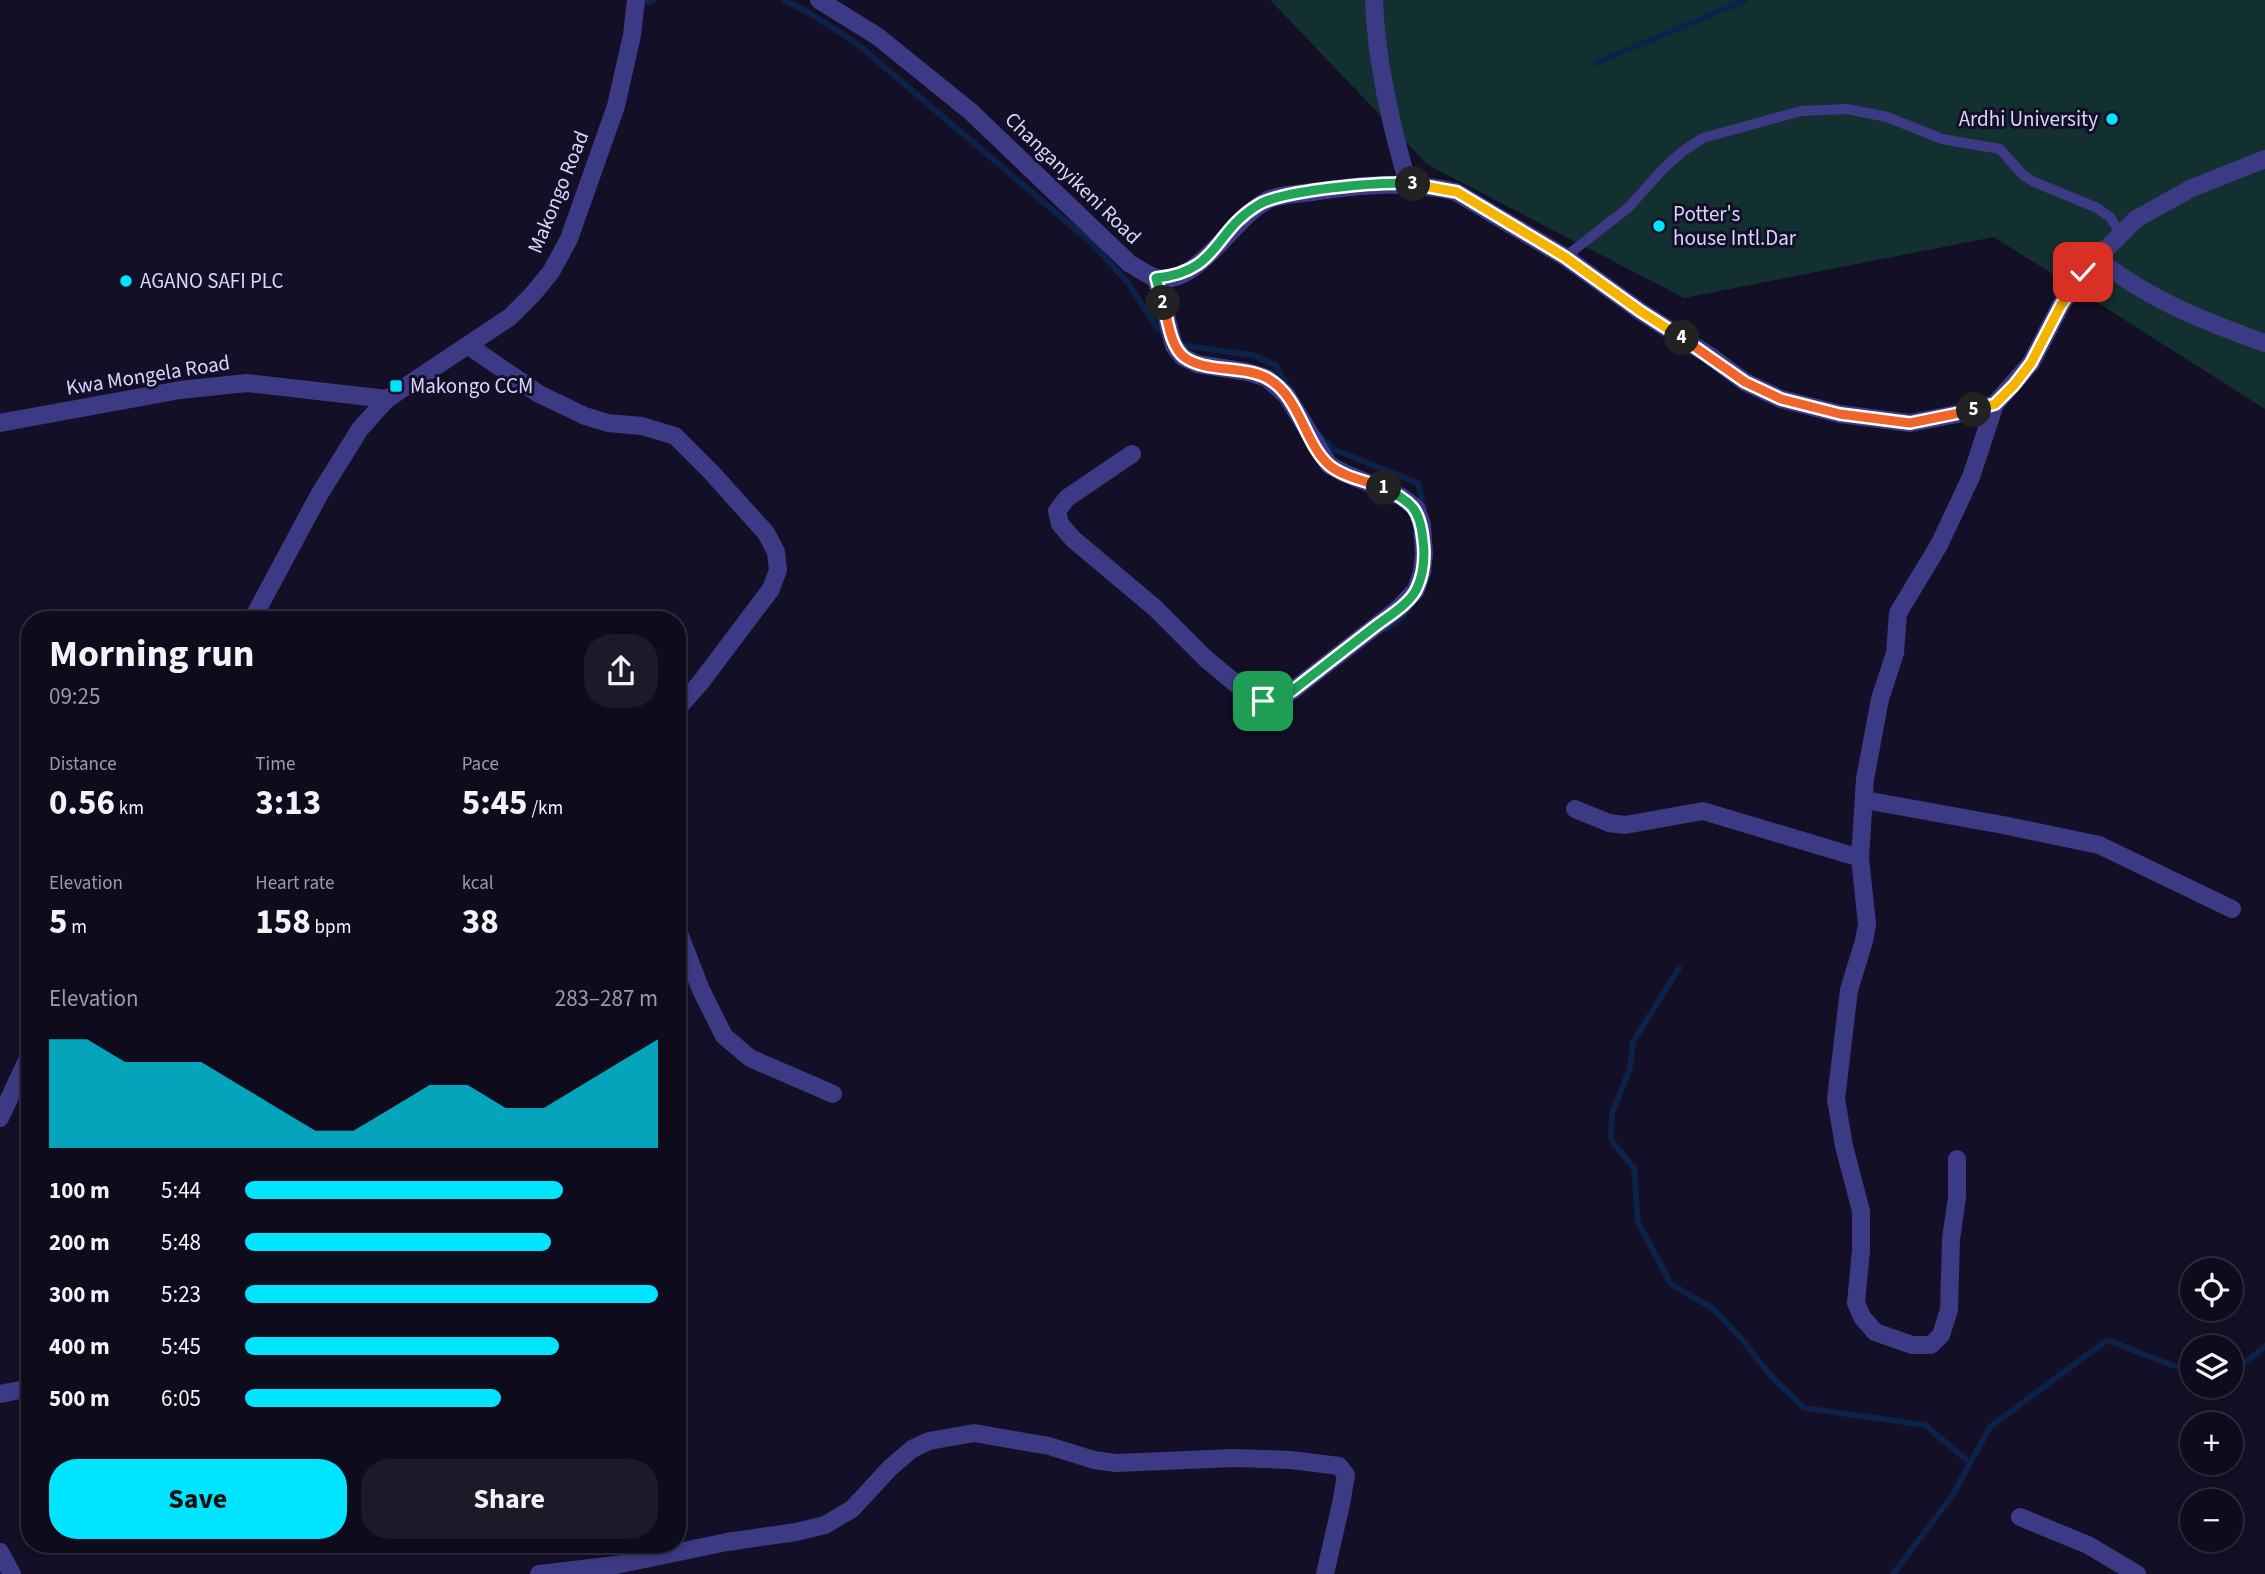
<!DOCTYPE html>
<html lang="en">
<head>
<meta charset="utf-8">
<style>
  :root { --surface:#0e0b1c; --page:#1c1929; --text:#f1f3f6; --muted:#9b9ba3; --line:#2e2b3b; --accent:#00e5ff }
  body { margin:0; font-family:"Source Sans 3",sans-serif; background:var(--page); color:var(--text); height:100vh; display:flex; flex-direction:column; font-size:26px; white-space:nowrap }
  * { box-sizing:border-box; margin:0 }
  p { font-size:23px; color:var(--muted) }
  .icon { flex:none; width:38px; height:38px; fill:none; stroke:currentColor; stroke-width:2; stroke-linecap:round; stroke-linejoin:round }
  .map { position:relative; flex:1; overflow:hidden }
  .side { position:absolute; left:21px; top:611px; width:665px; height:942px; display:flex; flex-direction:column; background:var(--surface); border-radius:28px; box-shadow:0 4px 10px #0003,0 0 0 2px var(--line) }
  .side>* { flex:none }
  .controls { position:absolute; left:2180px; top:1258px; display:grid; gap:14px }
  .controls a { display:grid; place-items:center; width:63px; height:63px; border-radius:50%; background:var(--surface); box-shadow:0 4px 10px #0003,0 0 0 2px var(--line); font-size:35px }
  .pin { position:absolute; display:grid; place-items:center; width:60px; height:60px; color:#fff; margin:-30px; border-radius:14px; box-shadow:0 4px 10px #0006 }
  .km { position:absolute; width:35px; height:35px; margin:-18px; border-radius:50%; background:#222; color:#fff; font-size:19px; line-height:35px; text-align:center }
  .round { display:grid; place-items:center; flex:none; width:74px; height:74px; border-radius:28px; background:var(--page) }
  .summary { display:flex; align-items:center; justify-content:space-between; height:119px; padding:0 28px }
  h1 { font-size:38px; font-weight:700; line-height:52px }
  .metrics { display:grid; grid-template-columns:repeat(3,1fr); gap:10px; height:119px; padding:7px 28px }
  .metrics div { display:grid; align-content:center }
  .metrics b { font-size:35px; font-weight:700 }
  .metrics small { font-size:19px; font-weight:400 }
  .metrics p { font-size:19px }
  .chart { height:196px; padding:14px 28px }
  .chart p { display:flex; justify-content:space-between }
  .chart svg { width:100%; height:126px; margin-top:7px; fill:var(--accent); opacity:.7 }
  .action { display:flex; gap:14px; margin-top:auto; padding:14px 28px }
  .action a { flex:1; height:80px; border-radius:28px; background:var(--accent); color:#111; font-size:28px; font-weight:700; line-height:80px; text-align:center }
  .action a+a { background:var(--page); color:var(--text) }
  ul { padding:0 28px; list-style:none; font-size:23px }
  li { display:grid; grid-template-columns:112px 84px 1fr; align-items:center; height:52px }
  li i { height:18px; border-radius:9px; background:var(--accent) }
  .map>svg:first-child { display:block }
  .green { fill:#12302f }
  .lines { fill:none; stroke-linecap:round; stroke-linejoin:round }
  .stream { stroke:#0c2248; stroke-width:6 }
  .service { stroke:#3d3a85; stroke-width:10 }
  .minor { stroke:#3d3a85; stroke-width:18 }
  .tertiary { stroke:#3d3a85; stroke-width:18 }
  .split-1-casing { stroke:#fff; stroke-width:14 }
  .split-2-casing { stroke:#fff; stroke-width:14 }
  .split-3-casing { stroke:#fff; stroke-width:14 }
  .split-4-casing { stroke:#fff; stroke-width:14 }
  .split-5-casing { stroke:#fff; stroke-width:14 }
  .split-6-casing { stroke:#fff; stroke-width:14 }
  .split-1 { stroke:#22a559; stroke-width:9 }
  .split-2 { stroke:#f0652b; stroke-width:9 }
  .split-3 { stroke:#22a559; stroke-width:9 }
  .split-4 { stroke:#f5b400; stroke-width:9 }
  .split-5 { stroke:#f0652b; stroke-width:9 }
  .split-6 { stroke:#f5b400; stroke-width:9 }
  .poi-dot { fill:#00e5ff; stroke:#130f26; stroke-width:2.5 }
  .labels { text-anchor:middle; stroke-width:6; stroke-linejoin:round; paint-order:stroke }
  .poi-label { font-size:21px; fill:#d9d4ff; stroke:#130f26; text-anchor:start }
  .street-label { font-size:21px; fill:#d9d4ff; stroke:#130f26 }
</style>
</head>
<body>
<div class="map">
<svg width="2265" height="1574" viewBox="0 0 2265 1574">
  <rect width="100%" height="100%" fill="#130f26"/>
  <!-- green -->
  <path class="green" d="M1270 0H2265V409L1994 237 1684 298 1428 165Z"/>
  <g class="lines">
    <!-- stream -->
    <g class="stream">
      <path d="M784 0 806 11 855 42 1094 245 1129 284 1156 327 1167 335"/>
      <path d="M647 2 654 0"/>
      <path d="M1596 63 1746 0"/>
      <path d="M1179 343 1186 346 1253 355 1275 365 1290 390"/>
      <path d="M1319 435 1333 449 1418 483 1424 510"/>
      <path d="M1386 629 1402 617 1409 609"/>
      <path d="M1679 968 1633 1042 1630 1068 1612 1114 1611 1140 1634 1168 1638 1222 1671 1284 1712 1308 1740 1337 1771 1376 1804 1408 1925 1425 1970 1463"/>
      <path d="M2231 1375 2265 1346"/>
      <path d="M1893 1574 1952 1496 1990 1427 2107 1340 2193 1373"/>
    </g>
    <!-- service -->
    <path class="service" d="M1565 257 1628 208 1662 170 1683 151 1703 138 1801 111 1847 109 1887 117 1942 139 2000 149 2023 175 2034 182 2095 207 2110 217 2121 234"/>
    <!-- minor -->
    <g class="minor">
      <path d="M819 0 877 36 970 111 1130 264C1138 268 1146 274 1154 277 1197 291 1233 215 1270 199 1283 194 1299 194 1312 192 1361 185 1408 180 1456 192L1565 257 1640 311 1710 356 1745 382 1781 399 1840 414 1910 423 1962 413 1995 404 2031 363 2061 305 2083 272 2136 219 2192 188 2265 159"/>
      <path d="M1374 0C1376 62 1391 125 1408 184"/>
      <path d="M2097 259C2150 300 2203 321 2265 343"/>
      <path d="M469 346 539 394 585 416 608 423 642 426 675 436 712 473 766 533 776 552 778 570 771 589 701 682 677 709"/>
      <path d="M0 423 180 390 247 383 387 399"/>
      <path d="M1132 454 1067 498 1057 511 1060 524 1073 539 1155 608 1205 658 1254 699C1269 702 1279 698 1292 691L1399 608 1416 590 1422 572 1424 554 1422 525 1416 508 1402 497 1344 473 1329 465 1287 396 1267 378 1248 372 1197 364 1183 357 1174 346 1156 278"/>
      <path d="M1865 800 2003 825 2099 845 2232 909"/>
      <path d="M1575 809 1609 823 1625 825 1703 811 1860 858"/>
      <path d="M677 928 701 990 724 1036 750 1058 833 1094"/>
      <path d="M1957 1159V1197L1951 1239 1949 1310 1941 1335 1931 1345H1912L1875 1332 1862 1317 1856 1303 1861 1250V1211L1844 1146 1836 1099 1849 990 1864 941 1867 924 1860 858 1865 779 1880 699 1895 653 1898 613 1939 545 1971 477 1995 404"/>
      <path d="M0 1394 30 1388"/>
      <path d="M2020 1517 2088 1545 2137 1574"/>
      <path d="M539 1574 616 1565 727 1542 796 1532 825 1525 852 1509 890 1468 912 1449 929 1441 974 1433 1049 1446 1094 1460 1116 1463 1234 1458 1291 1460 1339 1466 1346 1475 1341 1504 1325 1574"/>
    </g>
    <!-- tertiary -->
    <g class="tertiary">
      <path d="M252 620 319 495 360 429 387 399 510 317 532 295 551 272 569 239 616 106 632 35 636 0"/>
      <path d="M0 1118 30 1054"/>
      <path d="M0 1552 12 1574"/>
    </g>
  </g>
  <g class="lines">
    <defs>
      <path id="split-1" d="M1263 701 1278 699 1292 691C1319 670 1346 649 1373 628 1387 617 1410 604 1417 588 1424 573 1425 556 1423 540 1420 508 1411 502 1384 488"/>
      <path id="split-2" d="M1163 303C1168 319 1170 346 1184 357 1205 373 1243 365 1267 378 1300 396 1304 443 1329 465 1343 477 1367 481 1384 488"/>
      <path id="split-3" d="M1163 303 1156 278C1219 272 1213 232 1258 205 1282 190 1383 181 1413 184"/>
      <path id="split-4" d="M1413 184 1457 192 1565 257 1640 311 1682 338"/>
      <path id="split-5" d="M1682 338 1745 382 1781 399 1840 414 1910 423 1974 410"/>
      <path id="split-6" d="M1974 410 1995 404 2014 385 2031 363 2061 305 2083 272"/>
    </defs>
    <!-- split-1 casing -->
    <use href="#split-1" class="split-1-casing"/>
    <!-- split-2 casing -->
    <use href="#split-2" class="split-2-casing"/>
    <!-- split-3 casing -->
    <use href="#split-3" class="split-3-casing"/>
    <!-- split-4 casing -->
    <use href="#split-4" class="split-4-casing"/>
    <!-- split-5 casing -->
    <use href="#split-5" class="split-5-casing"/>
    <!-- split-6 casing -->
    <use href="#split-6" class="split-6-casing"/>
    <!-- split-1 -->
    <use href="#split-1" class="split-1"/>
    <!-- split-2 -->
    <use href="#split-2" class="split-2"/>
    <!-- split-3 -->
    <use href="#split-3" class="split-3"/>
    <!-- split-4 -->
    <use href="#split-4" class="split-4"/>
    <!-- split-5 -->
    <use href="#split-5" class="split-5"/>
    <!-- split-6 -->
    <use href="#split-6" class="split-6"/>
  </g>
  <!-- markers -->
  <g class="poi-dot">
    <circle cx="2112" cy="119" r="7"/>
    <circle cx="1659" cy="226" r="7"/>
    <circle cx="126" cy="281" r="7"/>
    <rect x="389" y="379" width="14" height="14" rx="3.5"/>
  </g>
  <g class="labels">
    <!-- poi labels -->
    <g class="poi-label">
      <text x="2098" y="126" text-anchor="end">Ardhi University</text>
      <text x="1673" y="221">Potter's<tspan x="1673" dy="24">house Intl.Dar</tspan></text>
      <text x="140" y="288">AGANO SAFI PLC</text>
      <text x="410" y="393">Makongo CCM</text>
    </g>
    <!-- street labels -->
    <g class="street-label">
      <text transform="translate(1073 178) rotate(44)" y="7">Changanyikeni Road</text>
      <text transform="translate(558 192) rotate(-68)" y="7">Makongo Road</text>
      <text transform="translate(148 375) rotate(-9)" y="7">Kwa Mongela Road</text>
    </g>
  </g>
</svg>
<div class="controls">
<a><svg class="icon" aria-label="locate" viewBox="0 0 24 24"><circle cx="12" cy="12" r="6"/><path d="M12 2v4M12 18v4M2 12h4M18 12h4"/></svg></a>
<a><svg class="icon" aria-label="layers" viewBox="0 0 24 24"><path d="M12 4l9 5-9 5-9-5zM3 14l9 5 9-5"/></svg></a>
<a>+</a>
<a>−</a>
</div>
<div class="pin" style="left:1263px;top:701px;background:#1e9e55"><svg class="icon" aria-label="arrive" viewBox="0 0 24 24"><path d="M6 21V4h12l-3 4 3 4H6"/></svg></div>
<div class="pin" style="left:2083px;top:272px;background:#d93025"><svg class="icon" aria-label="check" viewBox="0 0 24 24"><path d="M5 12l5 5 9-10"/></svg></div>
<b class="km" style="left:1384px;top:488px">1</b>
<b class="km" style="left:1163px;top:303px">2</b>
<b class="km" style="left:1413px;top:184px">3</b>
<b class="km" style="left:1682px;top:338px">4</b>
<b class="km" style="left:1974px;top:410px">5</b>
<section class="side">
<div class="summary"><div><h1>Morning run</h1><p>09:25</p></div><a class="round"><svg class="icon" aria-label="share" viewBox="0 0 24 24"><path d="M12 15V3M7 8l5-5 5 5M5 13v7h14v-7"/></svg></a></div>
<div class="metrics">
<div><p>Distance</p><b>0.56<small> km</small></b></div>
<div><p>Time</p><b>3:13</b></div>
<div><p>Pace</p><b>5:45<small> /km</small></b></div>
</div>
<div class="metrics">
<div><p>Elevation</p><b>5<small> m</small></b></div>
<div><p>Heart rate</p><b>158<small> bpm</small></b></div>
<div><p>kcal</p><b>38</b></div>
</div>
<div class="chart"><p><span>Elevation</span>283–287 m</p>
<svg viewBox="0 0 160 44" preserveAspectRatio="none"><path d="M0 44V6L10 6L20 14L30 14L40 14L50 22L60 30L70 38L80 38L90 30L100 22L110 22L120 30L130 30L140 22L150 14L160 6V44z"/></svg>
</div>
<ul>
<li><b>100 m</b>5:44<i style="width:77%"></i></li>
<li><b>200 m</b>5:48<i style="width:74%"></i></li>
<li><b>300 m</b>5:23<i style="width:100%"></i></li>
<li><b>400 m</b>5:45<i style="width:76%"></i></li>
<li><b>500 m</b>6:05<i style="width:62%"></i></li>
</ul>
<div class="action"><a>Save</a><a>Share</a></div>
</section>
</div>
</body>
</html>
